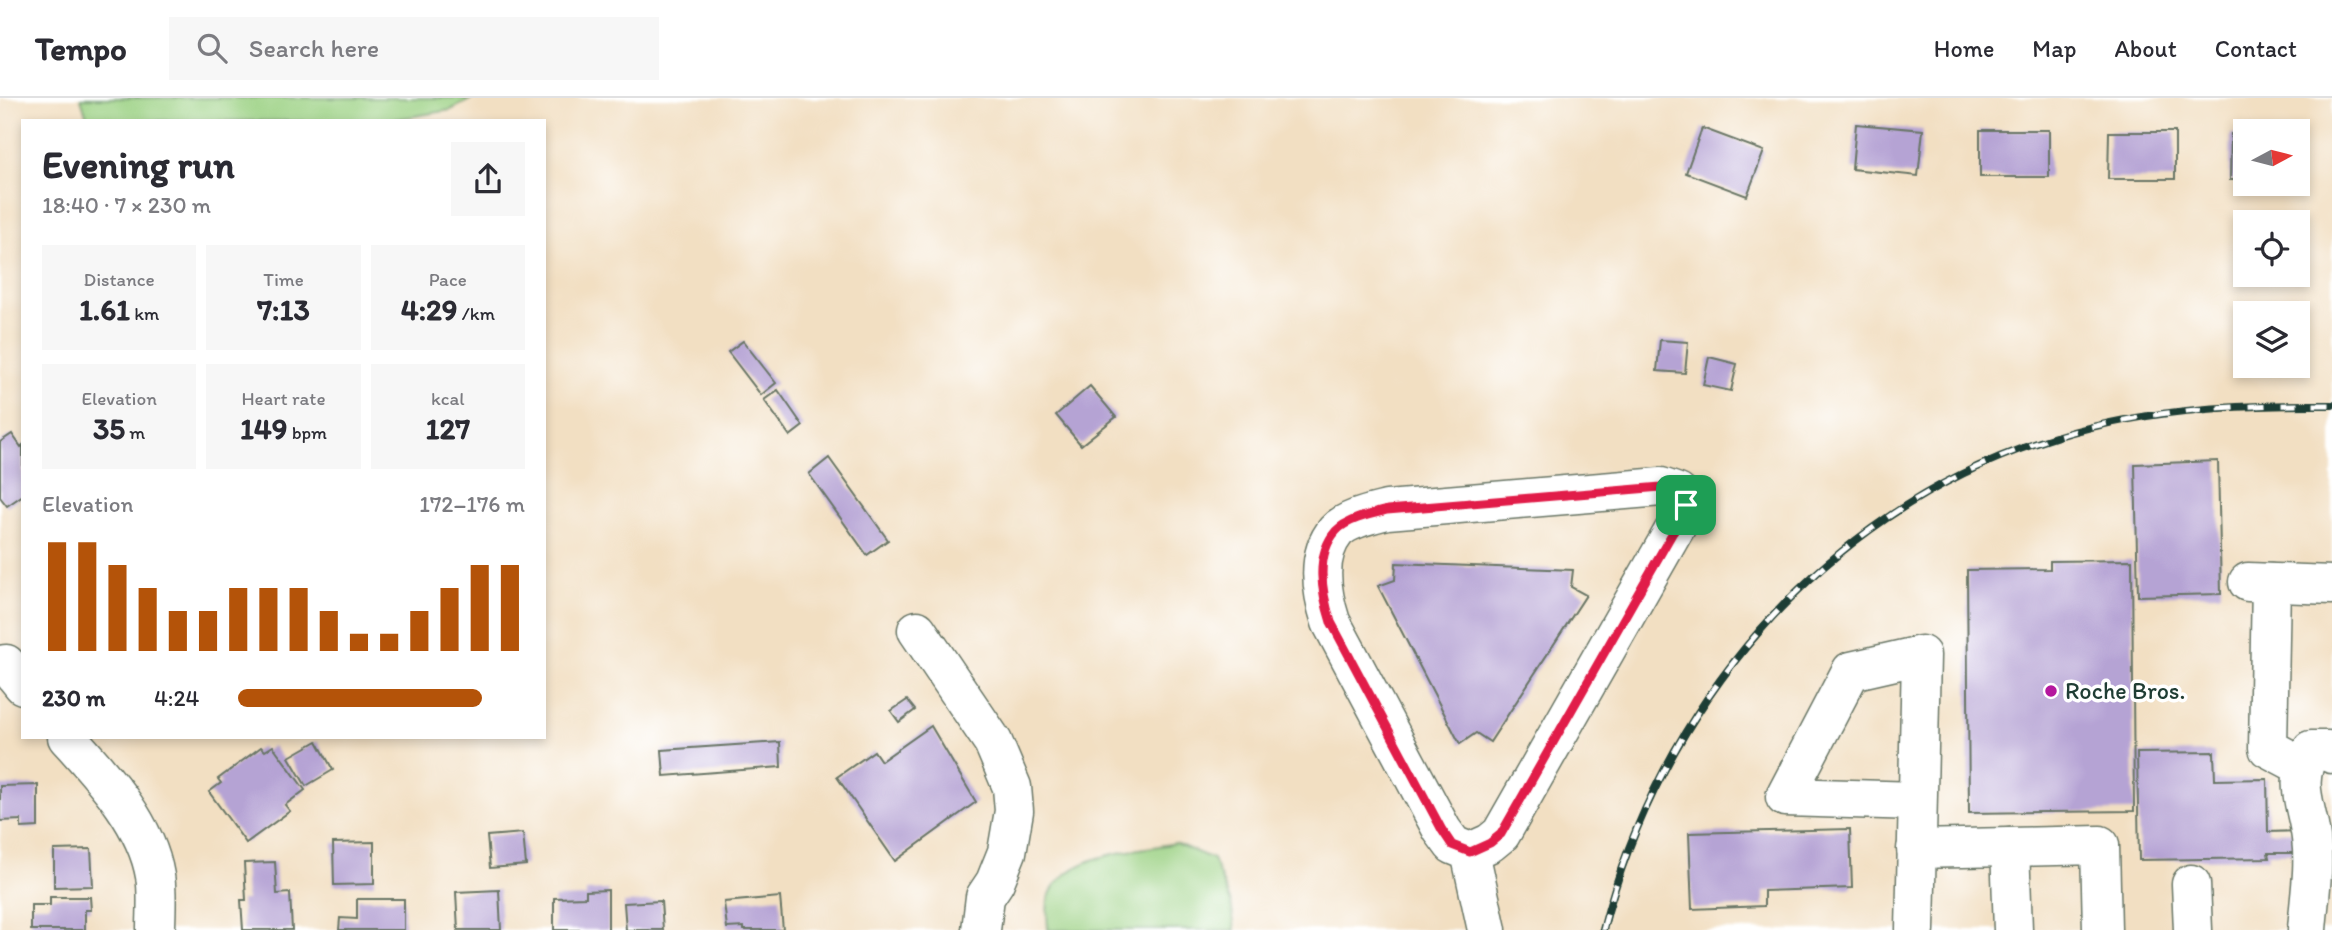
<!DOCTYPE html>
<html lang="en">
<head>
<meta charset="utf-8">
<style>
  :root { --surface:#fff; --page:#f7f7f7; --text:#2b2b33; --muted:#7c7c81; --line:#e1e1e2; --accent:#b45309 }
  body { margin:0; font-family:Itim,sans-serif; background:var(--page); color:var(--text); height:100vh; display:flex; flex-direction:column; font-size:26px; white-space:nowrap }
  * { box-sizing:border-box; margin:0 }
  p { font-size:23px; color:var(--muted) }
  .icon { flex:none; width:38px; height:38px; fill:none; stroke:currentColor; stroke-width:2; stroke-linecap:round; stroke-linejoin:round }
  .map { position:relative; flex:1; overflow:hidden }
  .panel { position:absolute; left:21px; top:21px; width:525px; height:620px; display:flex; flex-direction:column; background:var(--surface); border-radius:0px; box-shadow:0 4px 10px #0003 }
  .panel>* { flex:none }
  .needle { width:46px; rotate:83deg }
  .tools { position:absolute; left:2233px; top:21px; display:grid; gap:14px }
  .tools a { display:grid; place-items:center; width:77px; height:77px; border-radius:0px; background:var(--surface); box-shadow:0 4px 10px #0003; font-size:35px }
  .pin { position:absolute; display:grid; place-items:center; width:60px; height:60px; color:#fff; margin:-30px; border-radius:14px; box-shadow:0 4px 10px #0006 }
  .round { display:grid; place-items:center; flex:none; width:74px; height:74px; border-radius:0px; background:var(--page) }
  .summary { display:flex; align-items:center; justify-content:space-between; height:119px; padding:0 21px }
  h1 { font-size:38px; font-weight:700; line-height:52px }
  .metrics { display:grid; grid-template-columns:repeat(3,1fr); gap:10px; height:119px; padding:7px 21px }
  .metrics div { display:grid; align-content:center; border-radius:0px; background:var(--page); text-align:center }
  .metrics b { font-size:30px; font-weight:700 }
  .metrics small { font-size:19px; font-weight:400 }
  .metrics p { font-size:19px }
  .chart { height:196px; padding:14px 21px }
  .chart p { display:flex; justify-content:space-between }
  .chart svg { width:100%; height:126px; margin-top:7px; stroke:var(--accent); stroke-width:6 }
  ul { padding:0 21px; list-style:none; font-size:23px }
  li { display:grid; grid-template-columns:112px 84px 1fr; align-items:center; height:52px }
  li i { height:18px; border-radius:9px; background:var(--accent) }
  header { display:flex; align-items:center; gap:42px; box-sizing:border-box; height:98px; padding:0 35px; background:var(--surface); border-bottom:2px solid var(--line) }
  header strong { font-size:33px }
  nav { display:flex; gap:38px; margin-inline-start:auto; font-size:24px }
  .search { width:490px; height:63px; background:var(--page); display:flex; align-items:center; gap:18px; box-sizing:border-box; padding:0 24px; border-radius:0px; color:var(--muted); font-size:26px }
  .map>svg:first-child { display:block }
  .green { fill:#9ad081; stroke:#5c865a; stroke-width:2 }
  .building { fill:#b5a3d4 }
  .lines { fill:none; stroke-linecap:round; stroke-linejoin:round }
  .minor-casing { stroke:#697666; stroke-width:41 }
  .minor { stroke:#fff; stroke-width:38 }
  .rail-casing { stroke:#1f3d34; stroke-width:8 }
  .rail { stroke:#fff; stroke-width:5; stroke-dasharray:16; stroke-linecap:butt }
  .route-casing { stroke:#fff; stroke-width:14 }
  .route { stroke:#e11d48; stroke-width:9 }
  .poi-dot { fill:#b5179e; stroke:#fff; stroke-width:2.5 }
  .labels { text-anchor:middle; stroke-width:7; stroke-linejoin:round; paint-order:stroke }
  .poi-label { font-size:24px; fill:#1f3d34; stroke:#fff; text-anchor:start }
</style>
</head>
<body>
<header>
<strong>Tempo</strong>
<div class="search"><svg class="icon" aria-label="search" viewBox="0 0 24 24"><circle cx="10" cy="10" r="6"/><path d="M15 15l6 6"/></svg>Search here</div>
<nav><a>Home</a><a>Map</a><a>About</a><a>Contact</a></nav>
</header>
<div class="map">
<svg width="2332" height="832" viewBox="0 0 2332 832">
  <rect width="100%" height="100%" fill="#fff"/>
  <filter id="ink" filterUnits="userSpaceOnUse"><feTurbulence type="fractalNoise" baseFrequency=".0143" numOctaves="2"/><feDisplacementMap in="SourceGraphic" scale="14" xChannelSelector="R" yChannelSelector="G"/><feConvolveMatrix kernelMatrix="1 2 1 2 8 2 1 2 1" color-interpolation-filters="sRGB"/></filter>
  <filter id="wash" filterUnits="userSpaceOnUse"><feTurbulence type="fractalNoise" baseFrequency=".00686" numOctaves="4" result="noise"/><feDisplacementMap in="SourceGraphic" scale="28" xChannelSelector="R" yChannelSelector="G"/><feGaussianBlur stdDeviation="1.57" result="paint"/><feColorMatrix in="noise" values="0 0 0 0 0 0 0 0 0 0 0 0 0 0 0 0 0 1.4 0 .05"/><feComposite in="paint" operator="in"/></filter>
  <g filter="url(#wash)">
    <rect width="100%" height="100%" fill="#f2dfc2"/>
    <!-- green -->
    <g class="green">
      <path d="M81 0H473L451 12 385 23H88Z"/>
      <path d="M1175 745 1213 761 1231 805 1235 832H1048C1047 821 1046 809 1049 799 1066 754 1135 754 1175 745Z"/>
    </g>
    <g id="blocks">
      <!-- building -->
      <g class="building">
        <path d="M1856 26 1923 32 1918 78 1852 71Z"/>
        <path d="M1702 30 1764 53 1747 98 1686 75Z"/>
        <rect x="1980" y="32" width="69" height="47"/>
        <path d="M2109 34H2175V81H2108Z"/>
        <path d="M2231 36 2245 37V82H2230Z"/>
        <path d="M1660 242 1688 244 1685 275 1657 273Z"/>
        <path d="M743 243 776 285 761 297 728 254Z"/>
        <path d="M1709 259 1737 266 1731 293 1703 287Z"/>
        <path d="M1090 288 1116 319 1081 347 1056 317Z"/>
        <path d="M778 292 803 328 790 338 764 302Z"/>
        <path d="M12 336 21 349 23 347V397L7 408 0 399V344Z"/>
        <path d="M829 360 888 442 867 457 809 376Z"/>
        <path d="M2218 363 2221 496 2138 498 2135 366Z"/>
        <path d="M2132 462 2134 713 1969 715 1967 472 2050 471V463Z"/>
        <path d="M1396 465 1573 472 1571 489 1586 497 1490 644 1476 635 1460 646 1378 488 1395 482Z"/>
        <path d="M907 602 915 612 899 624 891 613Z"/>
        <path d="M931 628 976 704 895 763 837 679 874 653 881 663Z"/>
        <path d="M317 643 333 672 306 688 289 659Z"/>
        <path d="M780 644 781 669 664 678 662 652Z"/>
        <path d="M273 648 305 692 285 707 290 713 246 745 209 694 221 685 218 681 261 649 265 653Z"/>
        <path d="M2214 654 2215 682 2267 681 2268 734 2300 733 2301 755H2268L2269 760 2139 762 2137 655Z"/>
        <path d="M38 687V729L21 730V722L0 723V688Z"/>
        <path d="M1850 731 1852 790 1764 793V808L1692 811 1689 735Z"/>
        <path d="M523 735 526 767 490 770 487 738Z"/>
        <path d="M374 744V786L334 787 333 745Z"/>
        <path d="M91 751 93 788 54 789V752Z"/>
        <path d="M275 764 277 796 290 795 292 832H243L241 802H246L244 765Z"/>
        <path d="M499 792 501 832H458L456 794Z"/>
        <path d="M608 792V832H554V800L586 799V793Z"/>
        <path d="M50 799H90L91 812H85V832H31V807H50Z"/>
        <path d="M780 799 783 832H744V829L727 830 724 804Z"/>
        <path d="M357 801H404V832H339L340 820 357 821Z"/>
        <path d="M661 803 663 832H626L624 805Z"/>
      </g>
    </g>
  </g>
  <g filter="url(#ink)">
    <use href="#blocks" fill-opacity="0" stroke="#697666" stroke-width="2"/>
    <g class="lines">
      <defs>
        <g id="minor">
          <path d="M2248 484 2332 487"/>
          <path d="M2271 485 2268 650 2302 668"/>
          <path d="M917 532 993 644 1012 689 1014 713 1007 754 995 784 985 799 981 832"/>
          <path d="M0 567 6 566 23 587"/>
          <path d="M67 639C102 678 146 724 155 778 158 795 156 815 156 832"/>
          <path d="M2010 749 2013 832"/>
          <path d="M1916 751 2100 747 2102 832"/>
          <path d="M1470 754 1490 745 1501 736 1685 413V402L1678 395 1661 389 1387 412C1371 416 1347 421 1336 433 1315 458 1322 496 1331 524L1442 732 1453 747 1470 754 1487 832"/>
          <path d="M2191 786 2193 832"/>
          <path d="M1915 832 1921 557 1851 573 1785 699 1917 703"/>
          <path d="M2307 832C2309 802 2315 770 2311 740 2307 706 2292 686 2311 652H2328L2332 656"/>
        </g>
      </defs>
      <!-- minor casing -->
      <use href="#minor" class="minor-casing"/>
      <!-- minor -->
      <use href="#minor" class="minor"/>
      <defs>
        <path id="rail" d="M1603 832C1659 611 1820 417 2040 344 2134 312 2233 306 2332 307"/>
      </defs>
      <!-- rail casing -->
      <use href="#rail" class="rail-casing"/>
      <!-- rail -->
      <use href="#rail" class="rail"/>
    </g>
  </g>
  <g class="lines" filter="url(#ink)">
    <defs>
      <path id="route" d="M1661 389C1675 392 1687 397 1685 413L1501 736 1490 745 1470 754 1452 747 1442 732 1331 524C1322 496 1314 458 1336 433 1347 421 1371 416 1387 412Z"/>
    </defs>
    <!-- route casing -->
    <use href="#route" class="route-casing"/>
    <!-- route -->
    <use href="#route" class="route"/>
  </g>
  <!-- markers -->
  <circle class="poi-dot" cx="2051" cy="593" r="7"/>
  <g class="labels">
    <!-- poi labels -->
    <g class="poi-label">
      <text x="2065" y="601">Roche Bros.</text>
    </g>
  </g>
</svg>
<div class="tools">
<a><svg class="needle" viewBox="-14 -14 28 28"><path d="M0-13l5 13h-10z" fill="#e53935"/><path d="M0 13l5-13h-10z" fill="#7c7c81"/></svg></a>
<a><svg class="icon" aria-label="locate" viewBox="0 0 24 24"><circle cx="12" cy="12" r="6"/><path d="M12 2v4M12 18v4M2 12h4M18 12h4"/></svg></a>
<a><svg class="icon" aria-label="layers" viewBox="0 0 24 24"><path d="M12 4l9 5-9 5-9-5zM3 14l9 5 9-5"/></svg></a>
</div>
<div class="pin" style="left:1686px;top:407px;background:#1e9e55"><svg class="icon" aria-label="arrive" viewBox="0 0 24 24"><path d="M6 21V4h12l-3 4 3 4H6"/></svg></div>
<section class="panel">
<div class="summary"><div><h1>Evening run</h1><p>18:40 · 7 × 230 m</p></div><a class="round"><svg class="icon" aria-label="share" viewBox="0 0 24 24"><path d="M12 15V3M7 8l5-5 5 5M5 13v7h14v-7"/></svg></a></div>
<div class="metrics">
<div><p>Distance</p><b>1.61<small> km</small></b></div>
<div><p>Time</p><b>7:13</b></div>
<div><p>Pace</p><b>4:29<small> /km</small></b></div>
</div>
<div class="metrics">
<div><p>Elevation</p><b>35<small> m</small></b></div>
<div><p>Heart rate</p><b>149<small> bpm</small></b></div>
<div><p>kcal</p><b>127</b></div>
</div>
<div class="chart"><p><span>Elevation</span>172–176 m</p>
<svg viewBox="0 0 160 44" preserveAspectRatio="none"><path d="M5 44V6M15 44V6M25 44V14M35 44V22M45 44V30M55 44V30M65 44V22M75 44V22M85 44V22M95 44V30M105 44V38M115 44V38M125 44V30M135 44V22M145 44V14M155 44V14"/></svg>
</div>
<ul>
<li><b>230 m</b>4:24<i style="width:85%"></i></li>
</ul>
</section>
</div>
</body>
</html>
